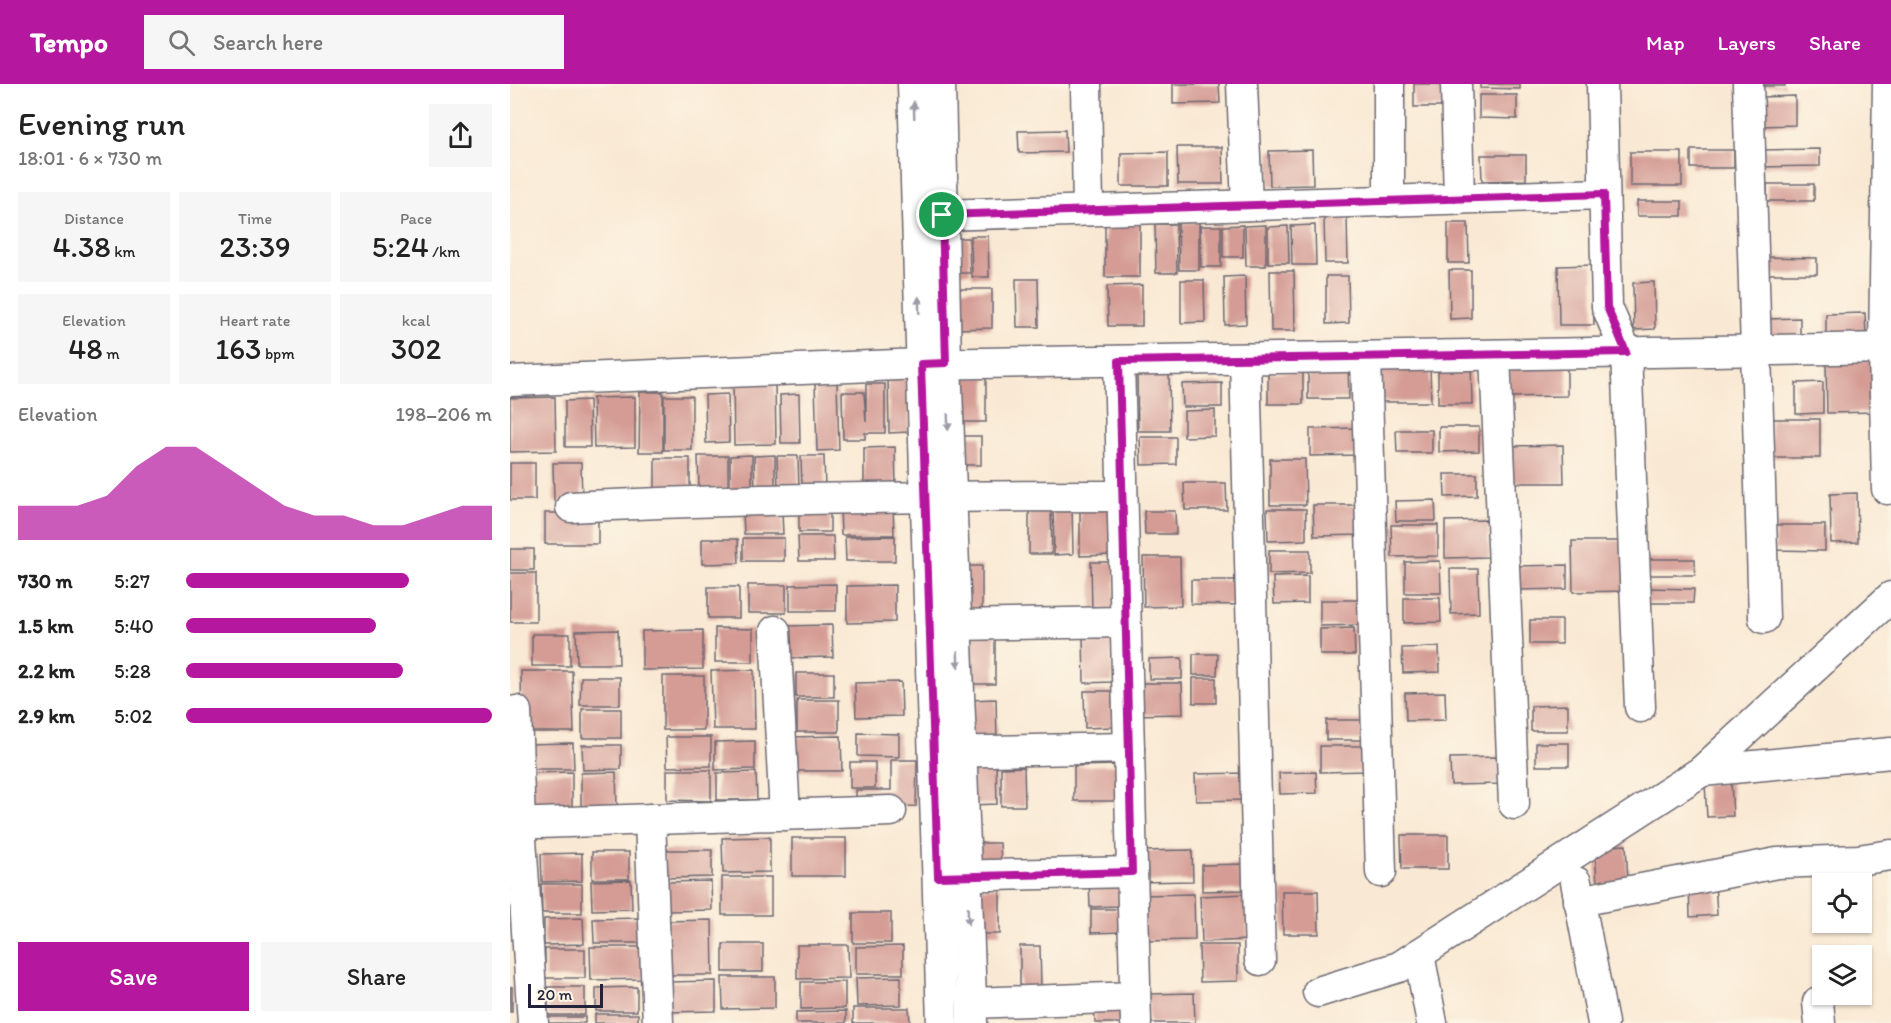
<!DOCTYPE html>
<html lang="en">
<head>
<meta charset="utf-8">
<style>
  :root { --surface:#fff; --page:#f6f6f6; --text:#222; --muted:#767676; --accent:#b5179e }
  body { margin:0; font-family:Itim,sans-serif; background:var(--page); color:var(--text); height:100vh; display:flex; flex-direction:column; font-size:22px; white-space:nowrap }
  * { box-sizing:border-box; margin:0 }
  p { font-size:20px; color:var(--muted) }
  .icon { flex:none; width:33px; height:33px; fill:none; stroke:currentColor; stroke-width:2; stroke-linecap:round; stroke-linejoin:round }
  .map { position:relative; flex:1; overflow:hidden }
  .panel { display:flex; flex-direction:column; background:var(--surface); width:510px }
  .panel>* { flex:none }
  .tools { position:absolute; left:1302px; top:789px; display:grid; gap:12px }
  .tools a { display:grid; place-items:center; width:60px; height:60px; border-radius:0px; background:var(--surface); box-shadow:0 2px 4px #0004; font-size:30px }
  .scale { position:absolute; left:18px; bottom:15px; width:75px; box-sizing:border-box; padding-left:6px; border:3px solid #22223b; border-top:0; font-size:16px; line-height:21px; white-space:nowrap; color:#22223b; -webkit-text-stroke:4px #fcf5e5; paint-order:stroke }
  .pin { position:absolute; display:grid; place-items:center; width:51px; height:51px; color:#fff; margin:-26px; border:3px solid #fff; border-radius:50%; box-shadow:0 2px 6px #0007 }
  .round { display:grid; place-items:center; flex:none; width:63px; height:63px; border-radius:0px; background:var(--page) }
  .overview { display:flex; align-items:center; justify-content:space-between; height:102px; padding:0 18px }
  h1 { font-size:33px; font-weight:600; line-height:45px }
  .figures { display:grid; grid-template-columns:repeat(3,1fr); gap:9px; height:102px; padding:6px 18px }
  .figures div { display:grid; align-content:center; border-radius:0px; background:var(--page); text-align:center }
  .figures b { font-size:30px; font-weight:600 }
  .figures small { font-size:16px; font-weight:400 }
  .figures p { font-size:16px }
  .chart { height:168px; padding:12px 18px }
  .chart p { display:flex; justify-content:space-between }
  .chart svg { width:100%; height:108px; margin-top:6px; fill:var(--accent); opacity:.7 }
  .action { display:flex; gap:12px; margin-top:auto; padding:12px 18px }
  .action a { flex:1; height:69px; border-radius:0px; background:var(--accent); color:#fff; font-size:24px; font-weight:600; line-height:69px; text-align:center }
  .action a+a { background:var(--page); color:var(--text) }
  ul { padding:0 18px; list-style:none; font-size:20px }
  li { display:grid; grid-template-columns:96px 72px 1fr; align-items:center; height:45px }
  li i { height:15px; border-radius:8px; background:var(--accent) }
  header { display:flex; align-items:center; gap:36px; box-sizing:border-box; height:84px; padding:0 30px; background:var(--accent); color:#fff }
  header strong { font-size:28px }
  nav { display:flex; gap:33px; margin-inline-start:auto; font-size:21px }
  .search { width:420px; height:54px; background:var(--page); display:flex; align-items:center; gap:15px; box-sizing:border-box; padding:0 21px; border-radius:0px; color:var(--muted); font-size:22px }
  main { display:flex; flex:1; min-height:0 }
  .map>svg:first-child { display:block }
  .building { fill:#d49c95 }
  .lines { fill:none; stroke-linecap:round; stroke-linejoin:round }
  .minor-casing { stroke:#6d6871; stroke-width:33 }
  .minor { stroke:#fff; stroke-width:30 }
  .oneway { fill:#9c9ca7 }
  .route-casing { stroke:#fff; stroke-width:12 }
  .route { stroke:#b5179e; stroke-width:8 }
</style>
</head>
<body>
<header>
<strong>Tempo</strong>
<div class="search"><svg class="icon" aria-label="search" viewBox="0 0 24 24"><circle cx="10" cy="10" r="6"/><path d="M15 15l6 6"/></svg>Search here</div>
<nav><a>Map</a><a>Layers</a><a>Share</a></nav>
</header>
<main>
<section class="panel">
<div class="overview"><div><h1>Evening run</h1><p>18:01 · 6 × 730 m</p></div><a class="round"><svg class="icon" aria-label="share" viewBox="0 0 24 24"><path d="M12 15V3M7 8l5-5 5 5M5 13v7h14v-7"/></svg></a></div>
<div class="figures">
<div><p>Distance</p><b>4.38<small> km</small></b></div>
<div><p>Time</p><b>23:39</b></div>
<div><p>Pace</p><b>5:24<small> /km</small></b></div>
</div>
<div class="figures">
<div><p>Elevation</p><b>48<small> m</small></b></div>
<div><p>Heart rate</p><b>163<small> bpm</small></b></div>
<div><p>kcal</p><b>302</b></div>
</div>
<div class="chart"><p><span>Elevation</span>198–206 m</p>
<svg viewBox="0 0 160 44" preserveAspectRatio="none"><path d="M0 44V30L10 30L20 30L30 26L40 14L50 6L60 6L70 14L80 22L90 30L100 34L110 34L120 38L130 38L140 34L150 30L160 30V44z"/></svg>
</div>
<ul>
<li><b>730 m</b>5:27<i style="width:73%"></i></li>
<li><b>1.5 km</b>5:40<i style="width:62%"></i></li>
<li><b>2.2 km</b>5:28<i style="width:71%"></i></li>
<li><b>2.9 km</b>5:02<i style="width:100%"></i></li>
</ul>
<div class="action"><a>Save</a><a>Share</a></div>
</section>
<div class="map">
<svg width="1381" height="939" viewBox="0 0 1381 939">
  <rect width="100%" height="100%" fill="#fcf5e5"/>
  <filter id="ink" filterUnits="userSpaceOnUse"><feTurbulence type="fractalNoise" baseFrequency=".0167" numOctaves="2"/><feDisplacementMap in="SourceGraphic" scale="12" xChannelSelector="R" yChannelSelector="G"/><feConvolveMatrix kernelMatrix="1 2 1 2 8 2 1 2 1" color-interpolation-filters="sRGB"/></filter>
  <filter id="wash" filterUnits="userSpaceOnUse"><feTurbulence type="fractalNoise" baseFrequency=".008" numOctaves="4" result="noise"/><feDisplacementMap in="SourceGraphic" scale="24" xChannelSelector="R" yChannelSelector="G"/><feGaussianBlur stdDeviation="1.35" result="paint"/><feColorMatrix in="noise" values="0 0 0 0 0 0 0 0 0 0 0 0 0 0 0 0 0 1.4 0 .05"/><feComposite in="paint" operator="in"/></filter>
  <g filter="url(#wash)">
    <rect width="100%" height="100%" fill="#f9e9d4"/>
    <g id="blocks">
      <!-- building -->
      <g class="building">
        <path d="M663 0H709L710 19 663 20Z"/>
        <path d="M904 0H934L935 23H904Z"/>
        <path d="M970 0H1010V5L970 4Z"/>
        <rect x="1249" y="0" width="26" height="2"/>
        <path d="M969 11H1007V35L969 34Z"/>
        <path d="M1285 12V41L1248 42 1247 13Z"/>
        <path d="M555 46 556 68 509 69 508 47Z"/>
        <path d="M667 63H712L713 100H668Z"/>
        <path d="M1310 65V82L1251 83V66Z"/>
        <path d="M802 66 803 101 760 102 759 67Z"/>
        <rect x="1181" y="66" width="43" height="18"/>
        <path d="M658 68V102H611V69Z"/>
        <rect x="1120" y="68" width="52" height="34"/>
        <path d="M971 71H1016V96L972 97Z"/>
        <rect x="1257" y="100" width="47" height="17"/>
        <rect x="1127" y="117" width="45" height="15"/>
        <path d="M814 133H837L838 179H815Z"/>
        <path d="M689 138V186H669L668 139Z"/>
        <path d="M938 139H958L959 179H938Z"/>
        <path d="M630 140V193H595V141Z"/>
        <path d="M645 140H666L667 189H646Z"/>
        <path d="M733 141V173H713V142Z"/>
        <path d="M756 141V182H736L735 142Z"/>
        <path d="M805 141 806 181H782L781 142Z"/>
        <path d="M690 142H711V183H691Z"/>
        <path d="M778 142 779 179H758V143Z"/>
        <path d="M461 152H478L479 193H462Z"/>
        <path d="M444 154H459L460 189H445Z"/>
        <path d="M1253 173 1307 174V190H1253Z"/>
        <path d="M1083 181 1084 241H1049L1048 182Z"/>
        <path d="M939 186H961V234L940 235Z"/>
        <path d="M760 187H784L785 247H761Z"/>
        <path d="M735 192 736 240 715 241 714 193Z"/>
        <path d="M816 192H838L839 239 816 240Z"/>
        <path d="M506 195H528L529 243H507Z"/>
        <path d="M671 196H694L695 238 671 239Z"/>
        <path d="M1144 198 1145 245 1124 246 1123 199Z"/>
        <path d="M632 201V242H598L597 202Z"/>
        <path d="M446 205H482V244L447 245Z"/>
        <path d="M1355 229 1356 252 1316 253V230Z"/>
        <path d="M1290 234V252H1257L1256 235Z"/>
        <path d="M1057 271V312L999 313V272Z"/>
        <path d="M1367 276 1368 328 1317 329 1316 277Z"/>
        <path d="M961 278 962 320H928V279Z"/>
        <path d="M798 280H838L839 315H798Z"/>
        <path d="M920 280 921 318H871L870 281Z"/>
        <path d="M793 288V320H758V289Z"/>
        <path d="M627 289H659L660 347H628Z"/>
        <path d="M399 291V348L379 349 378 292Z"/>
        <path d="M449 293H476V338H450Z"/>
        <path d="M265 297 266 360 224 361 223 298Z"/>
        <path d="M327 298 329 366 307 367 305 299Z"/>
        <path d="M1313 298V329L1286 330V299Z"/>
        <path d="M712 299V323H673L672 300Z"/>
        <path d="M356 300H375V349H355V355H333L332 308H354L356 338Z"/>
        <path d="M130 308H153V368H129Z"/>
        <path d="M218 310 219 358 196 359 195 311Z"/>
        <path d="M289 310 290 359H271L270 311Z"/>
        <rect x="154" y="312" width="28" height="54"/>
        <path d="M45 313 46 367 0 368V314Z"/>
        <path d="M125 313V363L84 364 83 314Z"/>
        <path d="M79 316 80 363H55V317Z"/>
        <path d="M705 326V352L674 353V327Z"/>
        <path d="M1260 335H1310V374H1261Z"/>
        <path d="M929 343H969V367L929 368Z"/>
        <path d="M851 344V371L800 372V345Z"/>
        <path d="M886 346H922V369H887Z"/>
        <path d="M450 352H471V381H451Z"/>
        <path d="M630 353H666V380L631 381Z"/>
        <path d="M1053 361 1054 399H1001V362Z"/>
        <path d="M385 363 386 405H354V364Z"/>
        <path d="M242 371V407H220V372Z"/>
        <path d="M265 371V408H245L244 372Z"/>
        <path d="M188 372H218V405L189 406Z"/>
        <path d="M267 372H288L289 406H268Z"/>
        <path d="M291 372H314L315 405 292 406Z"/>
        <rect x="145" y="374" width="35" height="33"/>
        <path d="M760 375H795L796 421H760Z"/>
        <rect x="0" y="379" width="25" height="37"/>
        <path d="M43 379H71L72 417H44Z"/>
        <path d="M934 390H967V412L935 413Z"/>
        <path d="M674 399H716L717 426H675Z"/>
        <path d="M1347 409 1348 458 1321 459 1320 410Z"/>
        <path d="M925 416 926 437H886L885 417Z"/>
        <path d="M570 418H603L604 471 570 472Z"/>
        <path d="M330 421H383L384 451H331Z"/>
        <path d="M541 421 542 470H519V422Z"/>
        <path d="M562 421 563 470 544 471 543 422Z"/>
        <path d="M803 421H854V451L804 452Z"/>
        <path d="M757 425H796V456L758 457Z"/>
        <path d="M634 427H665L666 450H635Z"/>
        <path d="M233 428H272L273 450H234Z"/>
        <rect x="35" y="429" width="53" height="31"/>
        <rect x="289" y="430" width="31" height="18"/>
        <path d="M978 436 979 473 935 474V437Z"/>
        <path d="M881 441H928V472L882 473Z"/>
        <path d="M1266 441H1315V467L1265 466Z"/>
        <path d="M288 452H323L324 477H289Z"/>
        <path d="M385 452V477H336L335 453Z"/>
        <rect x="233" y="454" width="41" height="23"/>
        <path d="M192 455H228L229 479 192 480Z"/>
        <path d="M1062 457H1117V507L1063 508Z"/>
        <rect x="0" y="465" width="24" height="21"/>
        <path d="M759 466H800V489L759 490Z"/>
        <path d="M633 473H670L671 522 634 523Z"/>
        <rect x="1136" y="475" width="49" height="16"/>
        <path d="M930 477 931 509H895V478Z"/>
        <path d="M581 478H605V527H582Z"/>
        <path d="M1057 481V505L1007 506V482Z"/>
        <rect x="454" y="482" width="18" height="47"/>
        <path d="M940 485H968L969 529 941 530Z"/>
        <rect x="0" y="489" width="26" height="49"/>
        <path d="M798 492V519L764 520 763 493Z"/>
        <path d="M681 496H730V521L681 520Z"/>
        <path d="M326 500V527H280V501Z"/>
        <rect x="238" y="501" width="38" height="28"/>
        <path d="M385 501V538L337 539V502Z"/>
        <rect x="198" y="503" width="31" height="31"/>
        <path d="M1136 504 1184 505 1183 519H1136Z"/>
        <path d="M894 514H930L931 538 894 539Z"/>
        <path d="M810 516H853V541L810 542Z"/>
        <rect x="1020" y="536" width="32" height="24"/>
        <path d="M322 541 323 573 274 574 273 542Z"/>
        <path d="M205 544 243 545V578H205Z"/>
        <path d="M844 544 845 571H810V545Z"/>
        <path d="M108 546 109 580H67L66 547Z"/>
        <path d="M193 546V585L132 586V547Z"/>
        <rect x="22" y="550" width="38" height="32"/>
        <rect x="457" y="550" width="28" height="50"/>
        <path d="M573 552H602V598L574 599Z"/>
        <path d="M929 563 930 588 893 589 892 564Z"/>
        <path d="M683 570H708L707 591H683Z"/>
        <path d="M672 574V595H639V575Z"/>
        <path d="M244 586 245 645H203L201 587Z"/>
        <path d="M11 587H62L64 648H12Z"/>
        <rect x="286" y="589" width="38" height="24"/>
        <rect x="153" y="592" width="41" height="54"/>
        <path d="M71 593H110V621H70Z"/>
        <rect x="683" y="594" width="23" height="25"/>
        <path d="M391 598 392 632 346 633 345 599Z"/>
        <path d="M622 599H672L673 630 622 631Z"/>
        <path d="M574 607H602L603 643 575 644Z"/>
        <path d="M935 608 936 636 896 637 895 609Z"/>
        <path d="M486 615 487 658H459V616Z"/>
        <rect x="287" y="616" width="42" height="32"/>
        <path d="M1058 621V647H1021V622Z"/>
        <rect x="72" y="625" width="39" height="29"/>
        <path d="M816 636H852L853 656H816Z"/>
        <path d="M348 649 389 650V673L348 672Z"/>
        <path d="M331 652 332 687H278V653Z"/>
        <path d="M156 653H201V682L157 683Z"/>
        <path d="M245 657V685L205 686V658Z"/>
        <path d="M63 659 64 685H14V660Z"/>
        <rect x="1026" y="659" width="33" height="23"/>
        <path d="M72 661H111V685L73 686Z"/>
        <path d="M810 662H859V687L810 688Z"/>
        <path d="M990 673 991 700 941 701 940 674Z"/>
        <path d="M381 676H407L406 722 346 724V706H381Z"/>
        <path d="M461 676H486L487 720 461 721Z"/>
        <rect x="340" y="678" width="25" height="26"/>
        <path d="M608 681 609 717H564V682Z"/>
        <path d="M514 683 515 722H491V684Z"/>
        <path d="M157 686H201V717L157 716Z"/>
        <path d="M62 688V728L18 729 17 689Z"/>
        <path d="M106 688 107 723 71 724V689Z"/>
        <path d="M246 688 247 716H207V689Z"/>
        <path d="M806 688 807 709 770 710 769 689Z"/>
        <path d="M736 689V716L686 717 685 690Z"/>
        <path d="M1221 698 1223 732 1197 733 1195 700Z"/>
        <path d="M891 751H938V785H892Z"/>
        <path d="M260 753V788L213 789 212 754Z"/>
        <rect x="282" y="754" width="54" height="38"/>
        <path d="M463 759H490L491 780 463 781Z"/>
        <path d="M1116 761 1118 797 1087 802 1085 763Z"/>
        <path d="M154 766H202V793L154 794Z"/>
        <path d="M682 766 683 797 629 798 628 767Z"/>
        <rect x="82" y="768" width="37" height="27"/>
        <path d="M72 769V797L32 798 31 770Z"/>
        <path d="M735 780V806L692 807V781Z"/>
        <rect x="212" y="793" width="49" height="38"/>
        <path d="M121 796 122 825 82 826 81 797Z"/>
        <path d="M610 796V822L580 823 579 797Z"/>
        <path d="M201 797 202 826 157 827V798Z"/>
        <path d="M1205 798 1207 831 1180 833 1179 799Z"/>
        <path d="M31 800H72V829H32Z"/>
        <path d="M490 803V850H467V804Z"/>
        <path d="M772 807H808L809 850H773Z"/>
        <path d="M684 810 685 856 633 857 632 811Z"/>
        <path d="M737 810 738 856 692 858 690 812Z"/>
        <path d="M581 825H613V848L581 849Z"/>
        <rect x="343" y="829" width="38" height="30"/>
        <path d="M73 834 74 860 34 861V835Z"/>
        <path d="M130 834V859H84L83 835Z"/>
        <path d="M202 836 203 891H157V837Z"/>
        <rect x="213" y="860" width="40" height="28"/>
        <path d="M287 861H338L339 894 287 895Z"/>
        <path d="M689 861H728V897L690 898Z"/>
        <path d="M393 862V890H346V863Z"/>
        <path d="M510 862H530L531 904H510Z"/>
        <path d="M80 863H134L135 895 81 896Z"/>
        <rect x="35" y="865" width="40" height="29"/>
        <path d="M212 893H265V924L213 925Z"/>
        <path d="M391 893V921L347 922 346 894Z"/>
        <path d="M206 897V927L157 928V898Z"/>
        <path d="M291 898H335V924L291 925Z"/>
        <rect x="0" y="903" width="2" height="25"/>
        <rect x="38" y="903" width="37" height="28"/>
        <path d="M127 903V927H86V904Z"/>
        <path d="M684 909 685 939H639L638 910Z"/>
        <path d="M584 921H613V939H585Z"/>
        <path d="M343 924H399L400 939H343Z"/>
        <path d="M336 927V939H286V928Z"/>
        <rect x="85" y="930" width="43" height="9"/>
        <rect x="38" y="933" width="37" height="6"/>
      </g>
    </g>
  </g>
  <g filter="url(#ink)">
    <use href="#blocks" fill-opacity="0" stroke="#6d6871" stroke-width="1.5"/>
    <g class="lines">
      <defs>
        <g id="minor">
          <path d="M403 0 432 939"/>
          <path d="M430 0 436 279 462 939"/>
          <path d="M576 0 578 126"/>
          <path d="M732 0 737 121"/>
          <path d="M879 0V117"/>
          <path d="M946 0 949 115"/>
          <path d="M1092 0 1097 223 1116 268 1130 623"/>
          <path d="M1238 0 1254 534"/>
          <path d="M432 131 1094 110"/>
          <path d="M985 271 1004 720"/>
          <path d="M856 273 871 788"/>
          <path d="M735 275 750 876"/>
          <path d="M609 277 626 939"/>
          <path d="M0 297 411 280 1381 264"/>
          <path d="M1377 405 1374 264 1378 0"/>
          <path d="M61 423C245 414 428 412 612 412"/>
          <path d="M446 541 615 538"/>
          <path d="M265 547 275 731"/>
          <path d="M6 627 10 739 23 939"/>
          <path d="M432 668 619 664"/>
          <path d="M1192 687 1381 669"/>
          <path d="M140 735 148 939"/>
          <path d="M0 740 381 727"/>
          <path d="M436 792 622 788"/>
          <path d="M1066 798 1093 939"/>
          <path d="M1069 817 1267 779 1348 776 1381 771"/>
          <path d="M909 870 922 939"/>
          <path d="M808 908 889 883 1192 687 1381 513"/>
          <path d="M1308 918 1310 939"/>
          <path d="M462 919 625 913"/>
        </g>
      </defs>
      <!-- minor casing -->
      <use href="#minor" class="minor-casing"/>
      <!-- minor -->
      <use href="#minor" class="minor"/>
    </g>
    <!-- one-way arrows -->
    <defs><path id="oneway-solid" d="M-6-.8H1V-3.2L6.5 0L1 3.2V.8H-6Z" transform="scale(1.5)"/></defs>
    <g class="oneway">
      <use href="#oneway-solid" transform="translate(404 26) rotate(-92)"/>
      <use href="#oneway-solid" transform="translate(409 221) rotate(-92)"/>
      <use href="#oneway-solid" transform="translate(438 338) rotate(88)"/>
      <use href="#oneway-solid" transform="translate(448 575) rotate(88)"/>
      <use href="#oneway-solid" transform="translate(458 832) rotate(88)"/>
    </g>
  </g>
  <g class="lines" filter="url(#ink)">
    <defs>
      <path id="route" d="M1094 110 1097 223 1116 268 609 277 622 788 428 793 411 280 436 279 432 131Z"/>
    </defs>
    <!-- route casing -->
    <use href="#route" class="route-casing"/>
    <!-- route -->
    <use href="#route" class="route"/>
  </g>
</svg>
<div class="tools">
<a><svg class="icon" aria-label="locate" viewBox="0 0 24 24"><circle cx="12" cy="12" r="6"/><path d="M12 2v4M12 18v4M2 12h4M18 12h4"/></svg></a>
<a><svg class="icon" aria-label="layers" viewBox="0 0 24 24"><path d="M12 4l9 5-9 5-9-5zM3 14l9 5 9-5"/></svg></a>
</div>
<div class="scale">20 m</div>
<div class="pin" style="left:432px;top:131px;background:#1e9e55"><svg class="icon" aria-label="arrive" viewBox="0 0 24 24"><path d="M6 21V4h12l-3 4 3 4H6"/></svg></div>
</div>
</main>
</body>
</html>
